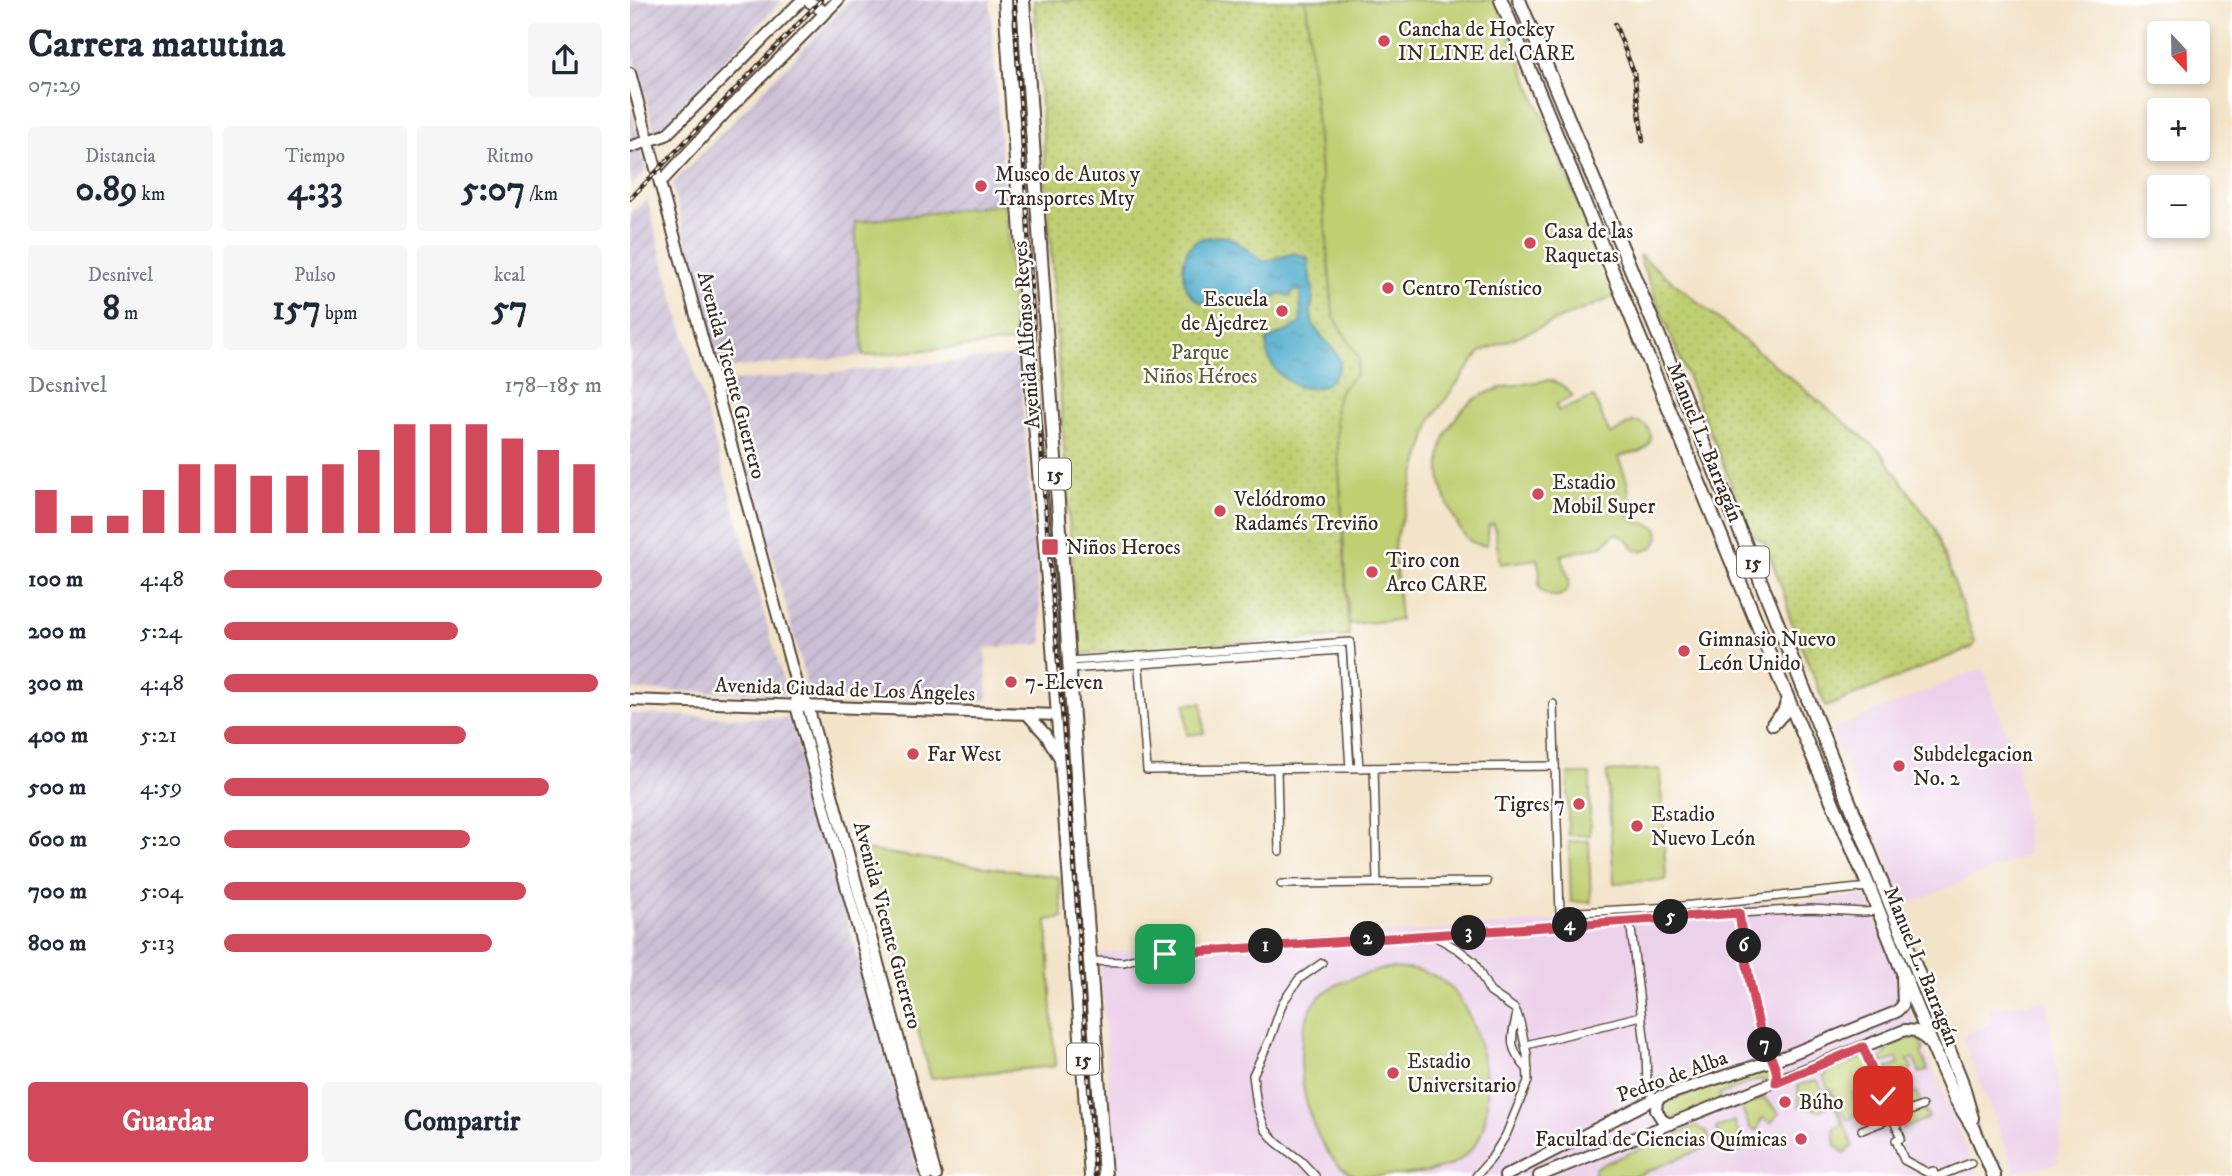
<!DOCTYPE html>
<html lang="es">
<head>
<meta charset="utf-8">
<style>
  :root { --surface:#fff; --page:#f6f6f7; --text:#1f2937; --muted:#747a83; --accent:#d1495b }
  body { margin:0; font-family:"IM FELL DW Pica",serif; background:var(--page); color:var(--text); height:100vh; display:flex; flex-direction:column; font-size:26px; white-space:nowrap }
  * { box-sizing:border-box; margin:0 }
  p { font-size:23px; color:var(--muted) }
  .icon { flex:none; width:38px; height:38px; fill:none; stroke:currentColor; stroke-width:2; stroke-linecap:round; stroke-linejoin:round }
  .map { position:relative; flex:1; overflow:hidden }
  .details { display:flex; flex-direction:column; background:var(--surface); width:630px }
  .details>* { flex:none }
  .needle { width:46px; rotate:158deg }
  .buttons { position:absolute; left:1517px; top:21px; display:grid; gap:14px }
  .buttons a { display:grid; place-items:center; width:63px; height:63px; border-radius:7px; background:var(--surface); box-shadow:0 4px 10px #0003; font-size:35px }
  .pin { position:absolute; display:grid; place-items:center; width:60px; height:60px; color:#fff; margin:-30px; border-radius:14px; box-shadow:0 4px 10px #0006 }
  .km { position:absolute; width:35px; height:35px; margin:-18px; border-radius:50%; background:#222; color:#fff; font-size:19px; line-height:35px; text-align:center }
  .round { display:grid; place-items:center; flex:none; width:74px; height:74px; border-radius:7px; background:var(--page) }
  .summary { display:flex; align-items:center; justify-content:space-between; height:119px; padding:0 28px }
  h1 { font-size:38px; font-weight:700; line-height:52px }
  .metrics { display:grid; grid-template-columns:repeat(3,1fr); gap:10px; height:119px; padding:7px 28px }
  .metrics div { display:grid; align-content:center; border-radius:7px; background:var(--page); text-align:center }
  .metrics b { font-size:35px; font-weight:700 }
  .metrics small { font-size:19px; font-weight:400 }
  .metrics p { font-size:19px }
  .chart { height:196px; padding:14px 28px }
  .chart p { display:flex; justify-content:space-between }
  .chart svg { width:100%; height:126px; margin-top:7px; stroke:var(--accent); stroke-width:6 }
  .action { display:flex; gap:14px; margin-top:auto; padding:14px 28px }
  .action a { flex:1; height:80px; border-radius:7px; background:var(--accent); color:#fff; font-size:28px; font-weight:700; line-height:80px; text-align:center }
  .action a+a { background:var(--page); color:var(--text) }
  ul { padding:0 28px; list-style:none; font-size:23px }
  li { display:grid; grid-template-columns:112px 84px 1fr; align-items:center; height:52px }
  li i { height:18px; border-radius:9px; background:var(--accent) }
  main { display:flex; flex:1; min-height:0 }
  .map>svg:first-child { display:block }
  .built { fill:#ecd1ea }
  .industrial { fill:url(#industrial-furrows) }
  .green { fill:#bfcf72; stroke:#7d7c48; stroke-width:2 }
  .park { fill:url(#park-dots); stroke:#7d7c48; stroke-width:2 }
  .water { fill:url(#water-ripples); stroke:#436a74; stroke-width:2 }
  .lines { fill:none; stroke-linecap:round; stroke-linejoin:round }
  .street-casing { stroke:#574638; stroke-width:10 }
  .secondary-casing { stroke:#574638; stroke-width:14 }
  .highway-casing { stroke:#574638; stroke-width:16 }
  .street { stroke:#fff; stroke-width:7 }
  .secondary { stroke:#fff; stroke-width:10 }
  .highway { stroke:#fff; stroke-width:12 }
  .rail-casing { stroke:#3b2a1e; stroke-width:4.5 }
  .rail { stroke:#fff; stroke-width:2; stroke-dasharray:5; stroke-linecap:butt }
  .route-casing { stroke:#fff; stroke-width:14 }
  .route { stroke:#d1495b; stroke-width:9 }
  .poi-dot { fill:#d1495b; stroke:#fff; stroke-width:2.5 }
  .labels { text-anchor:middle; stroke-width:5; stroke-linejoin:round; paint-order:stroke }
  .shield { fill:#fff; stroke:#766a62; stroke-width:2 }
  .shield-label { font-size:19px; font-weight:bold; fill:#3b2a1e }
  .poi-label { font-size:21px; fill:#3b2a1e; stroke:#fff; text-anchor:start }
  .street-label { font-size:21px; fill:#3b2a1e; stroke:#fff }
  .park-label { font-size:21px; fill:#635c37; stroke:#fff }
</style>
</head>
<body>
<main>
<section class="details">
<div class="summary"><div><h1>Carrera matutina</h1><p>07:29</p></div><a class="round"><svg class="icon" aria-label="share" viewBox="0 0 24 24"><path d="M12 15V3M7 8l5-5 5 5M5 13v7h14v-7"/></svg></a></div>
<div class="metrics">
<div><p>Distancia</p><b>0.89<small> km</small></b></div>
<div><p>Tiempo</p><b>4:33</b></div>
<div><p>Ritmo</p><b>5:07<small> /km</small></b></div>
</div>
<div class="metrics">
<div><p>Desnivel</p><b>8<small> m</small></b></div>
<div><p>Pulso</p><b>157<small> bpm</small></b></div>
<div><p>kcal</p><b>57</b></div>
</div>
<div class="chart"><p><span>Desnivel</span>178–185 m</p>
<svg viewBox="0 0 160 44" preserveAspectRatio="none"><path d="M5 44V29M15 44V38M25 44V38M35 44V29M45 44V20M55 44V20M65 44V24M75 44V24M85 44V20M95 44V15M105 44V6M115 44V6M125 44V6M135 44V11M145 44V15M155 44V20"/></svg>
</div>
<ul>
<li><b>100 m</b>4:48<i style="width:100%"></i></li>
<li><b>200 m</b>5:24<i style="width:62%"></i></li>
<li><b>300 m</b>4:48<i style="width:99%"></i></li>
<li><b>400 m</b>5:21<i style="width:64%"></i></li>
<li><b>500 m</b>4:59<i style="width:86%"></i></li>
<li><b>600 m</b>5:20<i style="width:65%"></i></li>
<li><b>700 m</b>5:04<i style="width:80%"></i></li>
<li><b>800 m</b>5:13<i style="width:71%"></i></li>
</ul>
<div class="action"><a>Guardar</a><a>Compartir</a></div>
</section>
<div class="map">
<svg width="1602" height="1176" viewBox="0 0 1602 1176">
  <defs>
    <pattern id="industrial-furrows" width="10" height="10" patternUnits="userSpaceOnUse" patternTransform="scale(1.75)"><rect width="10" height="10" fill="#cbbfd5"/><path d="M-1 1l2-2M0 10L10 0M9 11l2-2" fill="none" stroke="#afa4b6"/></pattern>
    <pattern id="park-dots" width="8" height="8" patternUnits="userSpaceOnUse" patternTransform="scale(1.75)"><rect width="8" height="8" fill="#bfcf72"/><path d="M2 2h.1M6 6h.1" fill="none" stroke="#a5b262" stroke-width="1.8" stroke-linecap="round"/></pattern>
    <pattern id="water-ripples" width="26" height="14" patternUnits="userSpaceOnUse" patternTransform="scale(1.75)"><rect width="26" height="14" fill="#4baaca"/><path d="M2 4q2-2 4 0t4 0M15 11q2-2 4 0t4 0" fill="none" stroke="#408ba3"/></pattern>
  </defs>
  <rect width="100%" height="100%" fill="#fff"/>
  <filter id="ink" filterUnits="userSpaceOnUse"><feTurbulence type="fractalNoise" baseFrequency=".0143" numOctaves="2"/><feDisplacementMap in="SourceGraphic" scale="14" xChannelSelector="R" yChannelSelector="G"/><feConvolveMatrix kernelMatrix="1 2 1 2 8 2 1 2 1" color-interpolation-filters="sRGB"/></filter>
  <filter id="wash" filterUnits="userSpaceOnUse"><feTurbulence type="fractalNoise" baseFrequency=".00686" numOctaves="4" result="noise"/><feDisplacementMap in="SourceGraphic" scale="28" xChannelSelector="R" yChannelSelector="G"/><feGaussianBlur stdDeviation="1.57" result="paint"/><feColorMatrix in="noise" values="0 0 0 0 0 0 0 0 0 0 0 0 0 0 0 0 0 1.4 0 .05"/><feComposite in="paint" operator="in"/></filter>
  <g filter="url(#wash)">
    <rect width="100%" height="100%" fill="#f3e3c8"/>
    <!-- built -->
    <g class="built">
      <path d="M1353 668 1386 760 1396 821 1398 855 1276 905 1201 730Z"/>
      <path d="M1235 896 1295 1045 1296 1053 1348 1176H486L469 953 766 933Z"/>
      <path d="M1417 1000 1434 1119 1427 1164 1385 1171 1331 1035 1360 1024 1359 1009Z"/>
    </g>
    <!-- industrial -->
    <g class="industrial">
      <path d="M0 0H152L25 133 0 40Z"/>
      <path d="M219 0H360L375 204 225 222 233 356 90 369 42 185Z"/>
      <path d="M0 109 17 169 0 187Z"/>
      <path d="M17 198 32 257 157 694 0 690V215Z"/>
      <path d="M388 356 413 644 355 648 358 700 181 699 95 382Z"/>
      <path d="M0 714 160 719 289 1176H0Z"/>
    </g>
    <!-- green -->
    <g class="green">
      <path d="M676 0H865L986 296 850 352 802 418 764 545 770 620 719 624 705 405 710 391 725 375 729 359 703 315Z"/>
      <path d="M375 204 385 342 233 356 225 222Z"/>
      <path d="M920 380 932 385 943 396 926 405 928 411 964 397 980 435C988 432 995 423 1004 422 1019 420 1027 441 1014 449 1007 454 996 453 988 457 997 479 1002 490 997 515 1001 517 1004 521 1008 522 1021 525 1036 526 1025 546L1015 551 1005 550 998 540 986 533 972 546 931 555C932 564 940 575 939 583 937 600 917 600 909 587L910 572 907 559 870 564 864 524 859 525 857 545C852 545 846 545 842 542 830 536 815 499 812 486 809 475 809 455 813 443 816 431 826 416 835 407 857 386 892 384 920 380Z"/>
      <path d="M572 703 574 733 557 735 555 704Z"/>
      <path d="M1030 769 1036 880 984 883 977 772Z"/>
      <rect x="938" y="774" width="22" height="61"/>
      <path d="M959 841 961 902H941L939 842Z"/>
      <path d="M226 849 429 877 433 918 417 920 425 1066 301 1078 249 889 233 884Z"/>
      <path d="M758 968C777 969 798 969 814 982 847 1009 863 1080 855 1120 852 1140 839 1156 821 1165 792 1176 759 1176 727 1176 676 1159 654 1042 686 1001 703 980 734 975 758 968Z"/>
      <path d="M1284 1037 1290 1041 1294 1050 1291 1052 1298 1070 1290 1073 1283 1058 1278 1060 1282 1069 1222 1093 1230 1113 1217 1120 1200 1088 1223 1146 1214 1153 1206 1146 1204 1128 1212 1124 1193 1076 1196 1075 1195 1072 1237 1056 1244 1074 1269 1064 1267 1058 1251 1064 1252 1057 1257 1052 1256 1048Z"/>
      <path d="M1134 1069H1141L1143 1073 1142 1078 1135 1082 1129 1079 1088 1095 1090 1101 1042 1120 1032 1116 1030 1105 1032 1102Z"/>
      <path d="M1188 1080 1198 1105 1189 1111 1180 1107H1169L1168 1085Z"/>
      <path d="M1287 1093 1295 1114 1297 1113 1299 1118 1272 1129 1262 1103Z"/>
      <path d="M1134 1098 1149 1113 1141 1123 1132 1118 1127 1131 1120 1128 1111 1107Z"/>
      <path d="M1104 1121 1115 1149 1098 1156 1086 1128Z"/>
      <path d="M1066 1126 1076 1132 1081 1140 1075 1142 1077 1147 1006 1176H964V1170L968 1166Z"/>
    </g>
    <!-- park -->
    <g class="park">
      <path d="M404 0H676L703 315 729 359 725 375 710 391 705 405 719 636 448 654Z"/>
      <path d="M1010 255 1251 452 1305 529 1345 642 1343 647 1196 707 1159 616 1157 602 1135 543 1121 533 1009 257Z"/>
    </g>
    <!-- water -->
    <path class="water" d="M593 236 603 239 634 262 664 253 678 258C679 265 679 272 680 279 680 283 683 286 683 289 684 302 677 313 684 326 691 342 721 354 705 375 681 408 631 373 637 340L663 328 671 322 670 291H664L659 296 650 294C643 296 636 301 630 303 620 305 612 300 603 300 592 300 582 307 571 302 549 293 547 254 566 241 573 236 584 237 593 236Z"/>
  </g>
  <g filter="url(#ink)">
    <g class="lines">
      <defs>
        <g id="street">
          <path d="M508 656 517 770 925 766"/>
          <path d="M439 661 720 642 729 768"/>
          <path d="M439 669 712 650 720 768"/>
          <path d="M923 704 930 913 1042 907 1239 887"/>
          <path d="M744 768 747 883"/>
          <path d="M647 769 649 851"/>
          <path d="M651 884 857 882"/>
          <path d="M1109 913 1124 1007 1141 1061"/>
          <path d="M1000 920 1016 1053 1017 1084 1024 1099"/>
          <path d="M806 937 829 950 844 962 860 992 885 1009 890 1022 897 1054 898 1081 876 1135 861 1159 846 1176"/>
          <path d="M459 961 494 962 515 956 643 945 1109 913 1181 909 1233 912 1248 911"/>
          <path d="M887 1014C880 1041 879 1049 898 1070"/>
          <path d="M896 1045 1011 1016"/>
          <path d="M1233 1047 1271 1138 1266 1140 1274 1160 1298 1173 1303 1171 1305 1176"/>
          <path d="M1232 1130 1292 1106"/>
          <path d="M685 1176 671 1161 646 1142 635 1129 627 1106 623 1075 640 1039 653 1002 669 979 692 963"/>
          <path d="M1309 1176 1341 1163"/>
        </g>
        <g id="secondary">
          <path d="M177 0 196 13"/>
          <path d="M0 73 166 683 178 706 306 1176"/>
          <path d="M0 147 36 135 172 0"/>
          <path d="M30 183 95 113 208 0"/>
          <path d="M167 689 166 706 297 1176"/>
          <path d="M0 700 428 715"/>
          <path d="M397 714 415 734 431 760"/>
          <path d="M1031 1096 1027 1101 1026 1110 1033 1121 1041 1124"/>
          <path d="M875 1176 1024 1099 1156 1056 1266 1012 1273 1005 1272 974"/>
          <path d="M909 1176 1275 1030 1286 1031 1302 1045"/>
        </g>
        <g id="highway">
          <path d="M375 0 399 351 420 605 461 1176"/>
          <path d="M393 0 475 1176"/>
          <path d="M871 0 1158 699 1239 887 1302 1045 1325 1098 1344 1129 1364 1176"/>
          <path d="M889 0 1127 572 1331 1080 1342 1118"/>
          <path d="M1143 724 1154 712 1158 699"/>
        </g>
      </defs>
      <!-- street casing -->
      <use href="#street" class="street-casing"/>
      <!-- secondary casing -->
      <use href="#secondary" class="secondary-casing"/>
      <!-- highway casing -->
      <use href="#highway" class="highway-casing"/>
      <!-- street -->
      <use href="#street" class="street"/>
      <!-- secondary -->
      <use href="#secondary" class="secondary"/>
      <!-- highway -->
      <use href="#highway" class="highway"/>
      <defs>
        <g id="rail">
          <path d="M384 0 413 479 442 833 465 1176"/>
          <path d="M985 24 1004 73 1013 141"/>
          <path d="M0 199 191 0"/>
        </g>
      </defs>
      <!-- rail casing -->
      <use href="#rail" class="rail-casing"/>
      <!-- rail -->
      <use href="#rail" class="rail"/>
    </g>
  </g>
  <g class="lines" filter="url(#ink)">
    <defs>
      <path id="route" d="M535 954 1109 913C1115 955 1121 996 1132 1037 1137 1052 1150 1067 1146 1083L1233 1047 1253 1096"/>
    </defs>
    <!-- route casing -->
    <use href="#route" class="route-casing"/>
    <!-- route -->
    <use href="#route" class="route"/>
  </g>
  <!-- markers -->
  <g class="poi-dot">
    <circle cx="754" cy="41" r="7"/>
    <circle cx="351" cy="186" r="7"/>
    <circle cx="900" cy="243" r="7"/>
    <circle cx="758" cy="288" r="7"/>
    <circle cx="652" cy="311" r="7"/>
    <circle cx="908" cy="494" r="7"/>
    <circle cx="590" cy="511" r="7"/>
    <rect x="411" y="538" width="18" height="18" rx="3.5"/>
    <circle cx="742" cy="572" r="7"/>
    <circle cx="1054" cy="651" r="7"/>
    <circle cx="381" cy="682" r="7"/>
    <circle cx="283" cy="754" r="7"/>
    <circle cx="1269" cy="766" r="7"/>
    <circle cx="949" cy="804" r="7"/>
    <circle cx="1007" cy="826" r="7"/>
    <circle cx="763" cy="1073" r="7"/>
    <circle cx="1155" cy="1102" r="7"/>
    <circle cx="1171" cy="1139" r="7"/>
  </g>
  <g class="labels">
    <!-- shield labels -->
    <g class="shield">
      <rect x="409" y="458.5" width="32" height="31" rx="5"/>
      <rect x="1107" y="546.5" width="32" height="31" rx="5"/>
      <rect x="437" y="1043.5" width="32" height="31" rx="5"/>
    </g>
    <g class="shield-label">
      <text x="425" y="481">15</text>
      <text x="1123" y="569">15</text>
      <text x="453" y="1066">15</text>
    </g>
    <!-- poi labels -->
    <g class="poi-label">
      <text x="768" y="36">Cancha de Hockey<tspan x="768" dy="24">IN LINE del CARE</tspan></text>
      <text x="365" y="181">Museo de Autos y<tspan x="365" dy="24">Transportes Mty</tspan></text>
      <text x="914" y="238">Casa de las<tspan x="914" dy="24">Raquetas</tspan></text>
      <text x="772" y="295">Centro Tenístico</text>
      <text x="638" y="306" text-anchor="end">Escuela<tspan x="638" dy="24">de Ajedrez</tspan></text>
      <text x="922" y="489">Estadio<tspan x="922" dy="24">Mobil Super</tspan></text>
      <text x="604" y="506">Velódromo<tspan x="604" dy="24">Radamés Treviño</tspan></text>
      <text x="436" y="554">Niños Heroes</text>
      <text x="756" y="567">Tiro con<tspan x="756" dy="24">Arco CARE</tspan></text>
      <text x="1068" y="646">Gimnasio Nuevo<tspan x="1068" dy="24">León Unido</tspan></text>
      <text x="395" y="689">7-Eleven</text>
      <text x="297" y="761">Far West</text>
      <text x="1283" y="761">Subdelegacion<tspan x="1283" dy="24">No. 2</tspan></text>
      <text x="935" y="811" text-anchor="end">Tigres 7</text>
      <text x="1021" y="821">Estadio<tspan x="1021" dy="24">Nuevo León</tspan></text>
      <text x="777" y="1068">Estadio<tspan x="777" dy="24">Universitario</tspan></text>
      <text x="1169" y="1109">Búho</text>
      <text x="1157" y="1146" text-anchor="end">Facultad de Ciencias Químicas</text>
    </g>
    <!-- street labels -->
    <g class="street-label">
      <text transform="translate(396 335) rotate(-94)" y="7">Avenida Alfonso Reyes</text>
      <text transform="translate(102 375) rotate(75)" y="7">Avenida Vicente Guerrero</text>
      <text transform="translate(1075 442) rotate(68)" y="7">Manuel L. Barragán</text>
      <text transform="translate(215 689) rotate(2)" y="7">Avenida Ciudad de Los Ángeles</text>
      <text transform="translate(258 925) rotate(75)" y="7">Avenida Vicente Guerrero</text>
      <text transform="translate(1292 966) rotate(68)" y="7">Manuel L. Barragán</text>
      <text transform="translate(1042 1076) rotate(-20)" y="7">Pedro de Alba</text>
    </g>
    <!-- park labels -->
    <g class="park-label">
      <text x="570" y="359">Parque<tspan x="570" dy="24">Niños Héroes</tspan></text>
    </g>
  </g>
</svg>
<div class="buttons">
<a><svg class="needle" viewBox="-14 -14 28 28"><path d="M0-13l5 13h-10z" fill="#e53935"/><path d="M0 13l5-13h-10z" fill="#747a83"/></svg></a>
<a>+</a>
<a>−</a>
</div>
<div class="pin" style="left:535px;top:954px;background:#1e9e55"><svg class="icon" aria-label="arrive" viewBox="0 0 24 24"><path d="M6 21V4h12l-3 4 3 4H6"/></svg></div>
<div class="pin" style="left:1253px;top:1096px;background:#d93025"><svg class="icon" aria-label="check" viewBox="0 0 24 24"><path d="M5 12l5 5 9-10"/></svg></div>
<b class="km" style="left:636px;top:946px">1</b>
<b class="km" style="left:738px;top:939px">2</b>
<b class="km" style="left:839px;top:933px">3</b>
<b class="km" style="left:940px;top:925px">4</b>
<b class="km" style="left:1041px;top:917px">5</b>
<b class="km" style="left:1114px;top:946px">6</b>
<b class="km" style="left:1135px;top:1045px">7</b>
</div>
</main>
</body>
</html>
